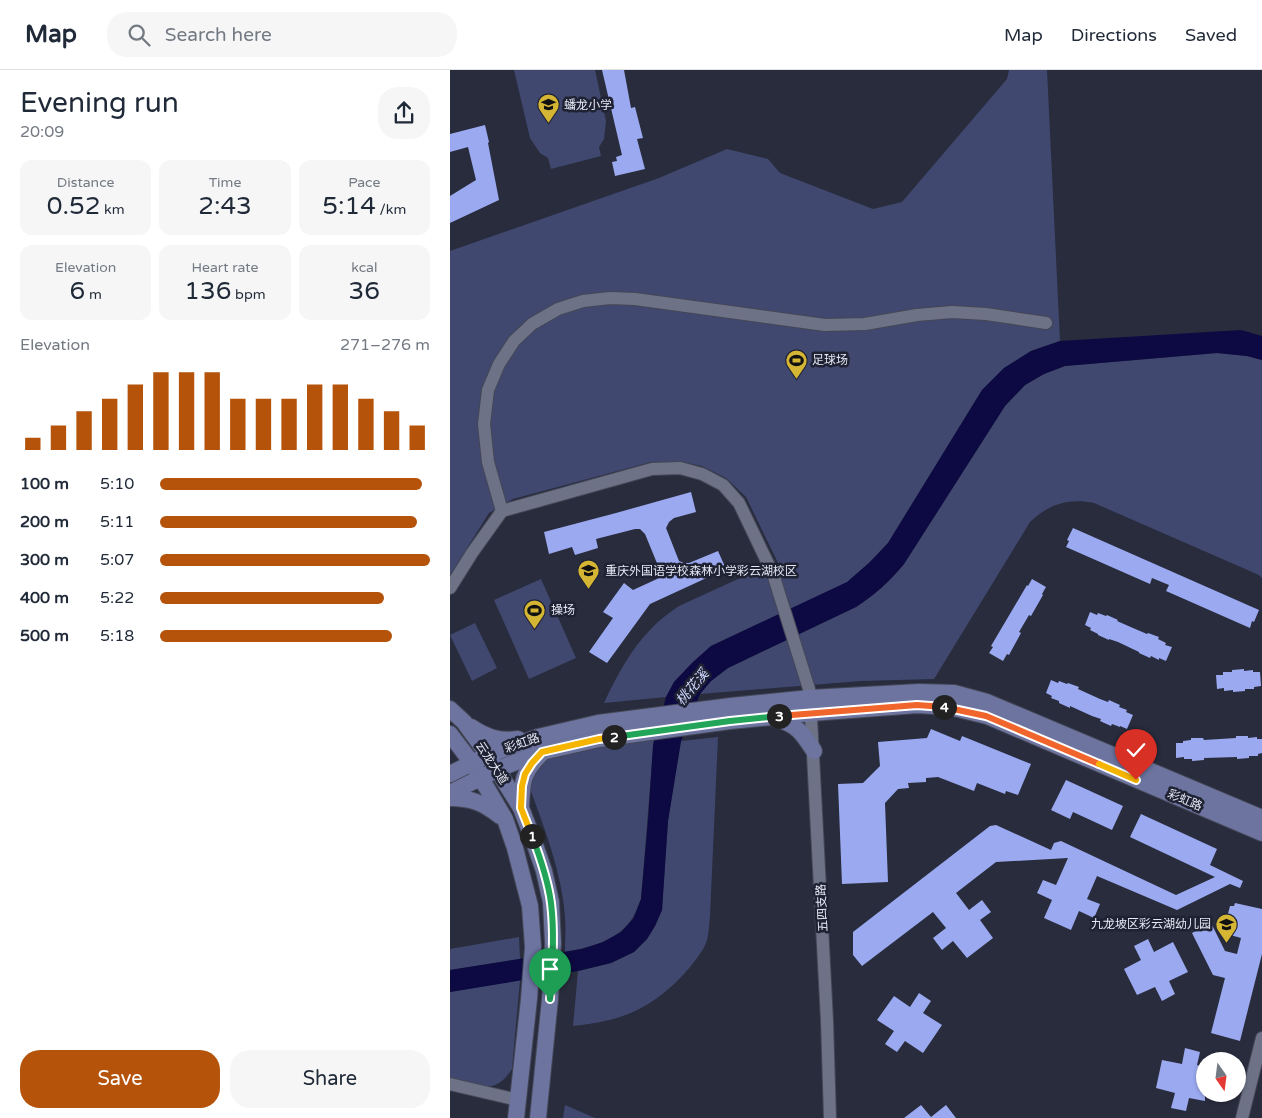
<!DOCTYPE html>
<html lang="en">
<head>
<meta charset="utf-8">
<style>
  :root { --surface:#fff; --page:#f6f6f7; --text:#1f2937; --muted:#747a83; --line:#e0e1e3; --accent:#b45309 }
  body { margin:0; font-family:"Varela Round","Noto Sans SC",sans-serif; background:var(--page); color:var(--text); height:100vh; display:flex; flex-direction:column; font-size:19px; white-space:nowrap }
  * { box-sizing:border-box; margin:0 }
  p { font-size:16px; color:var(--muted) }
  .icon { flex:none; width:28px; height:28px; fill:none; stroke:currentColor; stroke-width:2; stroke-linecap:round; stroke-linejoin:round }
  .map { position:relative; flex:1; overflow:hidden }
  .details { display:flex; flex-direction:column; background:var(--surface); width:450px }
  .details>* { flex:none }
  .needle { width:32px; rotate:166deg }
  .controls { position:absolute; left:746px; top:982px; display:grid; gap:10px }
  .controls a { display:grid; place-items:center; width:50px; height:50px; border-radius:50%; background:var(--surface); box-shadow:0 1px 4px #0004; font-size:25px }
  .pin { position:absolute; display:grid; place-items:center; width:42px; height:42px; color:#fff; margin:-51px -21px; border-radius:50% 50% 50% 0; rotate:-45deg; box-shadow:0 0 5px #0007 }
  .pin .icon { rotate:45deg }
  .km { position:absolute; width:25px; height:25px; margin:-12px; border-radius:50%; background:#222; color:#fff; font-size:14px; line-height:25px; text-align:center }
  .round { display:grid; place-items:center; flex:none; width:52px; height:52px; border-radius:20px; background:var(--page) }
  .headline { display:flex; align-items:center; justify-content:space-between; height:85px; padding:0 20px }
  h1 { font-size:28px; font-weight:600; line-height:38px }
  .figures { display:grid; grid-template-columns:repeat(3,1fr); gap:8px; height:85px; padding:5px 20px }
  .figures div { display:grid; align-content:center; border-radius:12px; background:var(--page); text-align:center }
  .figures b { font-size:25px; font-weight:600 }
  .figures small { font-size:14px; font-weight:400 }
  .figures p { font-size:14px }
  .chart { height:140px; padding:10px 20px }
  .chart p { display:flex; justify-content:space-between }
  .chart svg { width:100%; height:90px; margin-top:5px; stroke:var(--accent); stroke-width:6 }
  .cta { display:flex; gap:10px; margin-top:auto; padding:10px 20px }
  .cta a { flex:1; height:58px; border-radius:20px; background:var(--accent); color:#fff; font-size:20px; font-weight:600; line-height:58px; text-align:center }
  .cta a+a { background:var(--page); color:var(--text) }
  ul { padding:0 20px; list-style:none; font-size:16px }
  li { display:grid; grid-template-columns:80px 60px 1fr; align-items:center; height:38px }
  li i { height:12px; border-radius:6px; background:var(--accent) }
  header { display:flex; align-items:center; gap:30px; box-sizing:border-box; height:70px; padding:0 25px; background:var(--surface); border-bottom:1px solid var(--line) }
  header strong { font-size:24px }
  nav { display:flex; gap:28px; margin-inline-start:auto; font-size:18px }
  .search { width:350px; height:45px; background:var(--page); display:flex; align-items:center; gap:12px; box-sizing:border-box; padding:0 18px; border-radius:20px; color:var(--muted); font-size:19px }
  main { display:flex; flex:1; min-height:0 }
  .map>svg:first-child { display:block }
  .green { fill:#40486f }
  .water { fill:#0d0a43 }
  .building { fill:#9baaf0 }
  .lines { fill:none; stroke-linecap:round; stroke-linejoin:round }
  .street-casing { stroke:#444756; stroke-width:14 }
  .secondary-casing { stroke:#444756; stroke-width:18 }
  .street { stroke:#6d7286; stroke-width:12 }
  .secondary { stroke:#6c749f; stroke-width:16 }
  .split-1-casing { stroke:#fff; stroke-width:10 }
  .split-2-casing { stroke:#fff; stroke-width:10 }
  .split-3-casing { stroke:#fff; stroke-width:10 }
  .split-4-casing { stroke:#fff; stroke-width:10 }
  .split-5-casing { stroke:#fff; stroke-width:10 }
  .split-6-casing { stroke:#fff; stroke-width:10 }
  .split-1 { stroke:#22a559; stroke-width:6 }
  .split-2 { stroke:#f5b400; stroke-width:6 }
  .split-3 { stroke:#22a559; stroke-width:6 }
  .split-4 { stroke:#f0652b; stroke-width:6 }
  .split-5 { stroke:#f0652b; stroke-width:6 }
  .split-6 { stroke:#f5b400; stroke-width:6 }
  .labels { text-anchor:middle; stroke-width:5; stroke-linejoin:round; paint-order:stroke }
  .poi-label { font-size:12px; fill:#e5e8f4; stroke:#1f2233; text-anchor:start }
  .street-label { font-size:12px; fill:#e5e8f4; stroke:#1f2233 }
  .water-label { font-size:14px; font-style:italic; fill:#ced7fd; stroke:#1f2233 }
</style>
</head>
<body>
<header>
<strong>Map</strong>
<div class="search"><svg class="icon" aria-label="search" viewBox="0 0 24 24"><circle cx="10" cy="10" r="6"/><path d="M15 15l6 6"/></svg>Search here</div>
<nav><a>Map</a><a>Directions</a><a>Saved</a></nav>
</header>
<main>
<section class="details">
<div class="headline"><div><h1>Evening run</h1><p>20:09</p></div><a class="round"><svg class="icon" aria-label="share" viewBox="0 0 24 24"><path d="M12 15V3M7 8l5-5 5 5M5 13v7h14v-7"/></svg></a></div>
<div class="figures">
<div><p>Distance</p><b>0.52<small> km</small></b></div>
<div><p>Time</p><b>2:43</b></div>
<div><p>Pace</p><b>5:14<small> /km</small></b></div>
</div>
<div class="figures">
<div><p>Elevation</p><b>6<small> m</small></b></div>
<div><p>Heart rate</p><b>136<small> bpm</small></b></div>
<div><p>kcal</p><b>36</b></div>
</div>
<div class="chart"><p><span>Elevation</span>271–276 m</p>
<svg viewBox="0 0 160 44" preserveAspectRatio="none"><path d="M5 44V38M15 44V32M25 44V25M35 44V19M45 44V12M55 44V6M65 44V6M75 44V6M85 44V19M95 44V19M105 44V19M115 44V12M125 44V12M135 44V19M145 44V25M155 44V32"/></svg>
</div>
<ul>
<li><b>100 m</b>5:10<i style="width:97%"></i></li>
<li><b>200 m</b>5:11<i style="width:95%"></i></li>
<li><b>300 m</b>5:07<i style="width:100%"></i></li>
<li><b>400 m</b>5:22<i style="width:83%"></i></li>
<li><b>500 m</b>5:18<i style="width:86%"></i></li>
</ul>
<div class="cta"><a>Save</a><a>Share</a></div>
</section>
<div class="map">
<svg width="812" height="1048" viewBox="0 0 812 1048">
  <rect width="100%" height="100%" fill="#282c3d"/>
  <!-- green -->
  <g class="green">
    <path d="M64 0H145L156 51 154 69 149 77 151 86 101 99 98 88 90 83 80 68Z"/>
    <path d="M559 0H597L610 271 581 281 554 298 532 320 438 473 420 492 398 512 261 576 242 593 224 612 216 627 154 633C166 607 181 579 201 559 209 550 219 543 229 536L301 503 329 495 296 427 276 408 252 396 232 392H201L63 429 39 443 0 505V181L209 108 277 79 318 89 330 103 423 139 452 132 557 9Z"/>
    <path d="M767 283 797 286 812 290V508L809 505 644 433C618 428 599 434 580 452L484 609 411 611 250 624 261 611 278 598 406 537C427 523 438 513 454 494L555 336 575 315 594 304 615 296Z"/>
    <path d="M91 509 126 588 79 609 44 530Z"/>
    <path d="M25 553 47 598 22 611 0 565Z"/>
    <path d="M268 667 260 846C259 855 259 865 256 873 252 883 241 896 234 904 200 940 171 951 123 956L128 901 161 893 184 882 197 869 205 856 212 840 218 751 231 671Z"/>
    <path d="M204 668 191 829C188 836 186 844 181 850 166 872 140 877 115 882 115 870 116 858 115 847 112 803 94 757 79 716L92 690 150 676Z"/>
    <path d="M69 867 70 889 0 900V879Z"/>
    <path d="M70 910 62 999C45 1027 26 1015 0 1009V922Z"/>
    <path d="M115 1035 145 1048H113Z"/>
  </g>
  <!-- water -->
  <path class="water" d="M791 260 812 266V290L797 286 767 283 615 296 594 304 575 315 555 336 454 494C438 513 427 523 406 537L278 598 261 611 250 624 231 671 218 751 212 840 205 856 197 869 184 882 161 893 128 901 0 922V900L132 879 153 872 171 862 183 849 191 829 198 751 203 675 216 627 224 612 242 593 261 576 397 512 420 492 438 473 532 320 554 298 581 281 610 271Z"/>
  <!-- building -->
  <g class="building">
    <path d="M152 0H174L181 38 185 37 193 68 187 69 195 99 165 106 162 92 167 91 166 87 172 85Z"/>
    <path d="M35 55 39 72 38 73 49 130 0 153V126L26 110 18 77 0 82V64Z"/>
    <path d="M241 422 246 442 224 448 219 452 216 458 229 491 234 493H239L268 481 276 499 200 534 157 593 139 582 163 548 153 542 174 513 183 520 207 509 209 504V498L195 464 190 459H185L146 469 148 478 125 485 122 477 99 484 94 462 166 443Z"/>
    <path d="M623 458 809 540 804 552 802 551 800 558 716 521 719 515 702 508 700 514 616 477 619 471 617 470Z"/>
    <path d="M582 509 596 517 592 524 593 525 581 546 579 545 569 562 571 563 559 585 557 584 553 591 539 583 543 577 541 576 577 515 578 516Z"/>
    <path d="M640 542 647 545 648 543 656 546 657 545 668 550 667 551 683 558 697 564 698 563 709 567 708 569 716 573 715 575 722 577 716 591 709 588V590L701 586 700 588 689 583V582L668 572 659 569V570L648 565V564L640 560 641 558 635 555Z"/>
    <path d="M794 599V601L803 600V602H810L811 616 804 617V619H795V621L783 622V620L774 621V618L767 619 766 605H773V602H782V600Z"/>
    <path d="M601 610 608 613 609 611 617 614 618 613 629 617 628 619 650 629 658 632 659 630 670 635 669 637 677 640 676 642 683 645 677 659 670 656V657L662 654 661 656 650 651 651 649 642 646 620 636V638L609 633V631L601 628 602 626 596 623Z"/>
    <path d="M481 659 510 671 512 666 581 694 568 725 556 721 555 724 527 713 524 721 488 707 476 708V712L458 713 459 718 448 719 435 733 438 812 392 814 388 714 413 713 430 696 428 672 477 668Z"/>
    <path d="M786 666H798V668L807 667V669H812V683L808 684V686H799V688L787 689V687L754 688V690L742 691V689H734V687L726 688V673H733V671L741 670V668H753L754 670 786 668Z"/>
    <path d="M616 710 673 736 662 760 623 742 620 749 601 740Z"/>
    <path d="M691 744 767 779 760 795 793 811 790 818 780 814 727 840 647 806 637 829 650 834 644 848 629 841 621 860 594 848 602 830 587 823 593 810 606 815 618 788 546 792 506 823 519 840 532 830 541 842 530 850 543 868 517 888 503 871 492 880 483 868 496 858 483 842 412 896 403 885V862L540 756 546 755 601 780 604 773 611 771 726 825 765 807 680 767Z"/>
    <path d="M785 833 812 839V884L790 971 761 963 775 908 763 905 742 863 761 853 775 881 787 884 791 868 773 863 780 836H784Z"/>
    <path d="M698 869 704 882 723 872 738 902 719 911 725 924 712 931 705 917 687 925 674 899 691 890 684 876Z"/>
    <path d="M469 923 481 931 473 943 492 955 473 983 455 971 447 982 435 974 444 961 427 950 444 926 460 937Z"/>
    <path d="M735 978 750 982 747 995 755 997V1031L739 1028 736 1041 721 1038 725 1023 706 1018 712 990 732 994Z"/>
    <path d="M471 1035 481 1047 496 1035 506 1048H454Z"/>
  </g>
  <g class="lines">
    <defs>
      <g id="street">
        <path d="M52 441 38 392 34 354 38 320 49 294 64 271 82 254 108 239 133 231 160 228 185 229 375 255 415 254 467 245 502 242 536 244 596 253"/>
        <path d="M0 518 22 483 52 441 202 399 230 398 252 404 273 415 289 433 323 504 359 619 360 628 377 951 380 1048"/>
        <path d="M0 1014 68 1030"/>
        <path d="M792 1048 812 968"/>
      </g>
      <g id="secondary">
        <path d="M0 639 14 652 38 685 71 738 83 769 94 801 101 832 103 873 100 929 88 1048"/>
        <path d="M326 649C347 654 353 664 364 681"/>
        <path d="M21 657C36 667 50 672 68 669"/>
        <path d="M0 664 22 693 55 749 65 778 80 836 83 877 79 929 66 1048"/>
        <path d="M0 704 38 685 88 667 148 653 281 636 360 628 469 622 504 623 537 632 812 748"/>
        <path d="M0 723 48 699 92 682 149 669 280 651 361 643 467 635 500 637 537 646 812 763"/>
        <path d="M0 728C22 728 33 733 50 746"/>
        <path d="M71 738C72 712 72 703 91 684"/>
      </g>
    </defs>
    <!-- street casing -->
    <use href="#street" class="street-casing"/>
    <!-- secondary casing -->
    <use href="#secondary" class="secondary-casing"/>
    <!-- street -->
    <use href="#street" class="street"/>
    <!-- secondary -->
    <use href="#secondary" class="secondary"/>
  </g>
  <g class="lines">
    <defs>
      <path id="split-1" d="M82 766C90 787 98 810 101 833 105 865 102 897 100 929"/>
      <path id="split-2" d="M82 766 71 738 72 716 75 704 82 693 92 682 149 669 164 667"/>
      <path id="split-3" d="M164 667 280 651 329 646"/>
      <path id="split-4" d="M329 646 467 635 494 637"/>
      <path id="split-5" d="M494 637 536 646 649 694"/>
      <path id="split-6" d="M649 694 686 710"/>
    </defs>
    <!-- split-1 casing -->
    <use href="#split-1" class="split-1-casing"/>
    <!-- split-2 casing -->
    <use href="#split-2" class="split-2-casing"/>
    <!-- split-3 casing -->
    <use href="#split-3" class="split-3-casing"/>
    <!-- split-4 casing -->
    <use href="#split-4" class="split-4-casing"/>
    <!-- split-5 casing -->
    <use href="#split-5" class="split-5-casing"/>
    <!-- split-6 casing -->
    <use href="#split-6" class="split-6-casing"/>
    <!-- split-1 -->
    <use href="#split-1" class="split-1"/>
    <!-- split-2 -->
    <use href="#split-2" class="split-2"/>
    <!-- split-3 -->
    <use href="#split-3" class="split-3"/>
    <!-- split-4 -->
    <use href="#split-4" class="split-4"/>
    <!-- split-5 -->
    <use href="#split-5" class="split-5"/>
    <!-- split-6 -->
    <use href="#split-6" class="split-6"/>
  </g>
  <!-- icons -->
  <defs>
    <symbol id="school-pin" viewBox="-11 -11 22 30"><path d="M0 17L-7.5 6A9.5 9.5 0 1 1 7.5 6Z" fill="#d5b534" stroke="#1f2233"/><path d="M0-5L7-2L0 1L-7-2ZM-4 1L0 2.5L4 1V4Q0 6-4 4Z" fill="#111"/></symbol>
    <symbol id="stadium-pin" viewBox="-11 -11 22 30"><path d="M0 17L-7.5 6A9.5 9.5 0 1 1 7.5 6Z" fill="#d5b534" stroke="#1f2233"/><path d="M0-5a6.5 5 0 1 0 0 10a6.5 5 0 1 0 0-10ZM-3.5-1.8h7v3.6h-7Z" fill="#111"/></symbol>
  </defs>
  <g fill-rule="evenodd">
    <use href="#school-pin" x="86" y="22" width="25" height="34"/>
    <use href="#stadium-pin" x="334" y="278" width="25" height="34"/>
    <use href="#school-pin" x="126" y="488" width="25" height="34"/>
    <use href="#stadium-pin" x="72" y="528" width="25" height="34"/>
    <use href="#school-pin" x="764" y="842" width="25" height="34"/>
  </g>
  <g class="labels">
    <!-- poi labels -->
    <g class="poi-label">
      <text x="114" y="39">蟠龙小学</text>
      <text x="362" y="294">足球场</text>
      <text x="155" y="505">重庆外国语学校森林小学彩云湖校区</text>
      <text x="101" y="544">操场</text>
      <text x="761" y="858" text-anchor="end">九龙坡区彩云湖幼儿园</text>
    </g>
    <!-- street labels -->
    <g class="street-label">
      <text transform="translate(72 673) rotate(-19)" y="4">彩虹路</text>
      <text transform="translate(42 693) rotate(57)" y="4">云龙大道</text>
      <text transform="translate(735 730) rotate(23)" y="4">彩虹路</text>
      <text transform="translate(372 838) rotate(-93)" y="4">五四支路</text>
    </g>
    <!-- water labels -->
    <g class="water-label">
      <text transform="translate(242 617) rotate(-50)" y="5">桃花溪</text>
    </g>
  </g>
</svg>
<div class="controls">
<a><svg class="needle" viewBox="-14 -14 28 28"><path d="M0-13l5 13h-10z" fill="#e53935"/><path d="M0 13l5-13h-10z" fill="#747a83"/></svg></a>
</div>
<div class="pin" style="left:100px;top:929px;background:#1e9e55"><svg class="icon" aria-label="arrive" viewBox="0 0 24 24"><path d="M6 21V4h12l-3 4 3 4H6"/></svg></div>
<div class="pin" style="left:686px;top:710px;background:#d93025"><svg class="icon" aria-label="check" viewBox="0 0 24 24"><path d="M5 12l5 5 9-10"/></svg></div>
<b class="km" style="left:82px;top:766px">1</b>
<b class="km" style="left:164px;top:667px">2</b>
<b class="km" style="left:329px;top:646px">3</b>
<b class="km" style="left:494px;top:637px">4</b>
</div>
</main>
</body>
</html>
